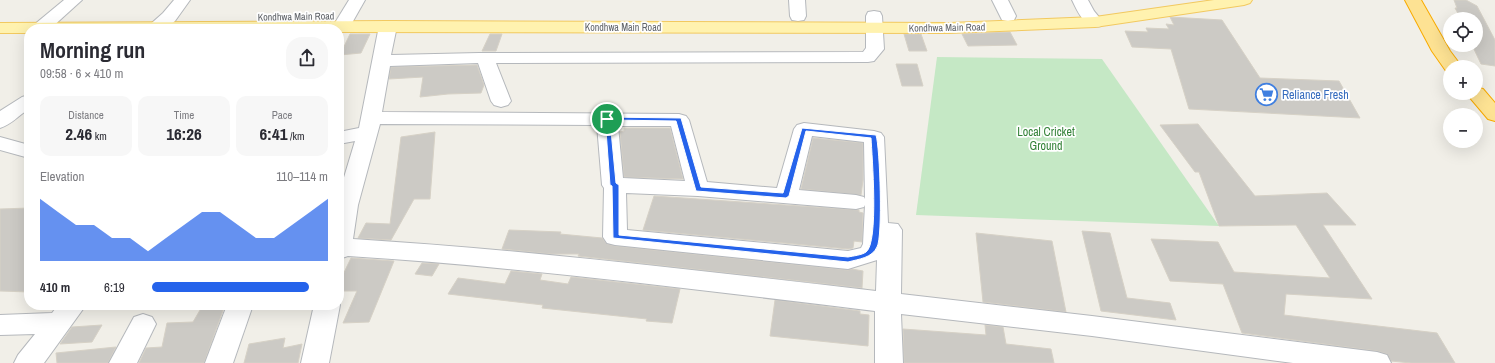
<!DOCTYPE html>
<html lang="en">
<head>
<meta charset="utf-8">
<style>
  :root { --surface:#fff; --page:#f7f7f7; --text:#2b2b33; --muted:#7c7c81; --accent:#2563eb }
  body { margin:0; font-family:"Archivo Narrow",sans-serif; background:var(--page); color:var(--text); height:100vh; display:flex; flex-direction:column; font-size:15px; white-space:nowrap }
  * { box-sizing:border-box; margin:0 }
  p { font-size:13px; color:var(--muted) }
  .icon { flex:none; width:22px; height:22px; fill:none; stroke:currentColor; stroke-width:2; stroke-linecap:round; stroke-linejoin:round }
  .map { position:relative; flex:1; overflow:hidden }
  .details { position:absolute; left:24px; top:24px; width:320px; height:286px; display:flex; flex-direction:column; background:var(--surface); border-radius:16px; box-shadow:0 4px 16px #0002 }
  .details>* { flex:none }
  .fabs { position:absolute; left:1443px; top:12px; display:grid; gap:8px }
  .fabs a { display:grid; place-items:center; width:40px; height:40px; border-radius:50%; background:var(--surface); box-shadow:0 4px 16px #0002; font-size:20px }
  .pin { position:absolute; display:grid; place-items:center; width:34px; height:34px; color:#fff; margin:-17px; border:2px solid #fff; border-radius:50%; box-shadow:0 1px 4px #0007 }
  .round { display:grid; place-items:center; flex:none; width:42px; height:42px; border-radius:16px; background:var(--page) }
  .head { display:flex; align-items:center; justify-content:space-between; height:68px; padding:0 16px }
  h1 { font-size:22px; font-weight:800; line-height:30px }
  .figures { display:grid; grid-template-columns:repeat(3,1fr); gap:6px; height:68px; padding:4px 16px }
  .figures div { display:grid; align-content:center; border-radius:10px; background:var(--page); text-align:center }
  .figures b { font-size:17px; font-weight:800 }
  .figures small { font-size:11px; font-weight:400 }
  .figures p { font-size:11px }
  .chart { height:112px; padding:8px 16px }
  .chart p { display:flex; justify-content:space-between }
  .chart svg { width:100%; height:72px; margin-top:4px; fill:var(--accent); opacity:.7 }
  ul { padding:0 16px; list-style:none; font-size:13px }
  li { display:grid; grid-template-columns:64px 48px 1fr; align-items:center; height:30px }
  li i { height:10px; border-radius:5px; background:var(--accent) }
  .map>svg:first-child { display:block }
  .green { fill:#c5e8c5 }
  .building { fill:#cccac5; stroke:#d6d1c6 }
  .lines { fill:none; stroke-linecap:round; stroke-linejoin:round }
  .minor-casing { stroke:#b5b8bc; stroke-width:2 }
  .major-casing { stroke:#f2c960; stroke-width:2 }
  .highway-casing { stroke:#f9ab00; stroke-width:2 }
  .minor { fill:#fff; fill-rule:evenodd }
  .major { fill:#fff2af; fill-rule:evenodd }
  .highway { fill:#fde293; fill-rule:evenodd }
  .route { fill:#2563eb; stroke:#fff; fill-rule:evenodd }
  .labels { text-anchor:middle; stroke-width:3.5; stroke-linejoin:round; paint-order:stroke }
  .far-street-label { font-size:10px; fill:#5f6368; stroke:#fff }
  .shop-label { font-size:12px; fill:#366cbe; stroke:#fff; text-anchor:start }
  .park-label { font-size:12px; fill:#348238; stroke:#fff }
</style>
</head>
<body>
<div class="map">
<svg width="1495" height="363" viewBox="0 0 1495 363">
  <rect width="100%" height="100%" fill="#f1efe8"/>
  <!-- green -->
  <path class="green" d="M937 57 1102 59 1219 226 916 215Z"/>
  <!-- building -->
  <g class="building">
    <path d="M1454 0H1466L1477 6 1495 40V66L1481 64 1472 45H1476V19H1461L1455 8H1457Z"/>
    <path d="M1170 17 1222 20 1260 78 1339 81 1360 118 1189 109 1171 49 1132 47 1125 31 1148 32 1146 28 1169 29 1166 24 1174 25Z"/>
    <path d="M1010 32 1017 45 968 46 962 34Z"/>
    <path d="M350 34H370L361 53 340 55Z"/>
    <path d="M490 34H502L496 51H482Z"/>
    <path d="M904 34H921L927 51H909Z"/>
    <path d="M896 64H917L923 86H902Z"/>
    <path d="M477 65 484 85 481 93 448 94 420 97 423 77 389 79 391 67Z"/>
    <path d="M1198 124 1255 196 1327 193 1356 225H1323L1372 299 1286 294 1284 315 1437 333 1455 363H1411L1391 361 1387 354 1377 351 1242 333 1223 284 1170 281 1151 239 1218 242 1234 272 1330 278 1296 225 1219 226 1199 172H1195L1160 125Z"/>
    <path d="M624 128H670L683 179 624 177 620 132 624 131Z"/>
    <path d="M435 132 430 199H414L391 240 358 238 366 223 390 224 401 137Z"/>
    <path d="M813 138 863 143V180L861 195 801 189Z"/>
    <path d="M654 196 859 210V212L863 213 862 242 854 241 853 248 848 249 643 230Z"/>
    <path d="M29 208V292L0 291V209Z"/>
    <path d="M509 230 561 232 560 234 602 238 607 244 615 246 848 270 852 269 863 271 862 288 578 256 579 254H551L502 249Z"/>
    <path d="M1082 231 1110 233 1127 298 1170 303 1176 320 1101 311Z"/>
    <path d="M976 233 1052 241 1066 312 983 302Z"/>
    <path d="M351 258 394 261 369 322 343 323 357 291H339V283Z"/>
    <path d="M422 263 439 264 432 276 415 274Z"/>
    <path d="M511 271 542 274 540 280 568 284 571 277 680 289 672 323 646 321 647 319 542 308 543 305 448 294 458 278 505 284Z"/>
    <path d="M775 300 860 311V314L869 315 868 346 770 336Z"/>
    <path d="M203 305H225L204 363H139L146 348 162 347 167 323 193 322Z"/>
    <path d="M102 325 92 342 60 344 72 327Z"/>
    <path d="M985 325 1003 327 1006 344 1051 349 1054 363H904L903 329 986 335Z"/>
    <path d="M285 338 283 348 302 344 298 363H244L249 344Z"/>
    <path d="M116 347 108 363H57L56 353Z"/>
  </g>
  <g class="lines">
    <defs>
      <g id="minor">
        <path d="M64 0H82L50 29H33L35 24Z"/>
        <path d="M174 0H190L175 21 165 29H145L163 13Z"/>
        <path d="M349 0H365L348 30H339L333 26Z"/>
        <path d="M789 0H805L806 16 804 20 798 21 792 20 790 16Z"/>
        <path d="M992 0H1008L1016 16 1014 20 1008 21 1002 20Z"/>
        <path d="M1072 0H1088L1094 11 1103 22 1101 26C1085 30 1078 12 1072 0Z"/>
        <path d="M874 11 880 12 882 16 884 49 874 61 868 62 496 63 511 101 508 105 501 107 494 105 491 101 478 63 390 66 382 112 679 114 686 116 689 120 707 182 777 188 794 129 797 125 804 123 874 131 881 133 884 137 888 223 898 224 902 230 901 294 1092 316 1377 352 1387 355 1391 363H1293L1092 336 901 314 903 363H875V311C699 290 524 267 348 256L339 259V194L355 141 339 144V132L359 128 379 26 382 22 388 21 394 22 397 26 391 55 479 53 863 52 866 48V16L868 12ZM380 124 597 125 602 185 604 188 603 237 607 243 615 245 848 269 877 260 876 291C702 271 528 250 353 239L358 205ZM618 126H671L685 181 623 178ZM812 136 864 142 865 199 864 197 856 195 799 190ZM626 193 698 196 856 209 864 207 865 205 863 244 861 248 848 251 627 230Z"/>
        <path d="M29 95V109C19 115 11 125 0 128V111L22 97Z"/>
        <path d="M0 137 29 145V158L0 150Z"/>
        <path d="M339 303 340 305 329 363H301L314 305H339Z"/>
        <path d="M58 305H86L44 363H14L18 355 35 334 0 335V315L52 313Z"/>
        <path d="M227 305H253L233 363H205Z"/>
        <path d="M143 314 152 317 156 324 137 363H109L134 317Z"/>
      </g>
      <path id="major" d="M1214 0H1252L1250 3 1244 5 1095 27 949 33 339 32V29H29V33H0V23L388 21 949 23 1095 17Z"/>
      <g id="highway">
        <path d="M1405 0H1421L1450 51 1462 67H1450V72L1446 71 1432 51Z"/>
        <path d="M1476 87 1483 89 1495 103V121L1488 119 1466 93H1476Z"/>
      </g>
    </defs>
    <!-- minor casing -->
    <use href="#minor" class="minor-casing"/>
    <!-- major casing -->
    <use href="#major" class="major-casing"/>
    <!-- highway casing -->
    <use href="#highway" class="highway-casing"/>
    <!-- minor -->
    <use href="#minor" class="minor"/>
    <!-- major -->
    <use href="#major" class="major"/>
    <!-- highway -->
    <use href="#highway" class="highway"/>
  </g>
  <!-- route -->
  <path class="route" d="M605 117 681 118 701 187 783 193 802 128 876 135C880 147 883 237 877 247 872 258 859 259 848 262L613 238 612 186 610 185ZM610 120 676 121 696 191 786 198 789 196 806 131 871 138C872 156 879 243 866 252 862 255 853 256 848 257L619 235V185L616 183Z"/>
  <!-- icons -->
  <defs>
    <symbol id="supermarket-ring" viewBox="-11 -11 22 22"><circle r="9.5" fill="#fff" stroke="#3f7fe0" stroke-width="1.5"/><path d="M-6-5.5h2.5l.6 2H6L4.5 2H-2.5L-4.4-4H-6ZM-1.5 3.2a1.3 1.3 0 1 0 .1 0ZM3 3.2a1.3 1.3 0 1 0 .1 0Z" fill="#3f7fe0"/></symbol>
  </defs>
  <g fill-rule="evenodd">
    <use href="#supermarket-ring" x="1254" y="82" width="25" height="25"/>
  </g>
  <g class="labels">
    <!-- far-street labels -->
    <g class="far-street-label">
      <text transform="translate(296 16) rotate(-1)" y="4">Kondhwa Main Road</text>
      <text x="623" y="31">Kondhwa Main Road</text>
      <text transform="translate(947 27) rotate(-1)" y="4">Kondhwa Main Road</text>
    </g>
    <!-- shop labels -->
    <g class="shop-label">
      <text x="1282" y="99">Reliance Fresh</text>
    </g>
    <!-- park labels -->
    <g class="park-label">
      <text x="1046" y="136">Local Cricket<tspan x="1046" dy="14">Ground</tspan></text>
    </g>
  </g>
</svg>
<div class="fabs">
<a><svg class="icon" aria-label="locate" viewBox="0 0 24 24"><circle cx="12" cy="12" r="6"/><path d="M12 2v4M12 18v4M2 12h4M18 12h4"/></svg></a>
<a>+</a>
<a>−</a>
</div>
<div class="pin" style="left:607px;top:119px;background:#1e9e55"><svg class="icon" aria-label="arrive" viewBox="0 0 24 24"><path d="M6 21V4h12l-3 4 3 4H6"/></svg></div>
<section class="details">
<div class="head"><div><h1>Morning run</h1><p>09:58 · 6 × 410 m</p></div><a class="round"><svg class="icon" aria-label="share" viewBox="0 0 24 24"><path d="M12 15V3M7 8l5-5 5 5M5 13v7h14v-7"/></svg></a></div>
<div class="figures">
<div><p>Distance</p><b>2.46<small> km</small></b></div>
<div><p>Time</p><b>16:26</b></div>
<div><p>Pace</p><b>6:41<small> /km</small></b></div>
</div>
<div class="chart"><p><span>Elevation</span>110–114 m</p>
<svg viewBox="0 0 160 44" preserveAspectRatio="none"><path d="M0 44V6L10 14L20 22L30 22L40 30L50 30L60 38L70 30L80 22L90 14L100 14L110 22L120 30L130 30L140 22L150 14L160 6V44z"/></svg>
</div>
<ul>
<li><b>410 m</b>6:19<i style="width:89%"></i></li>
</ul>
</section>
</div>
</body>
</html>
